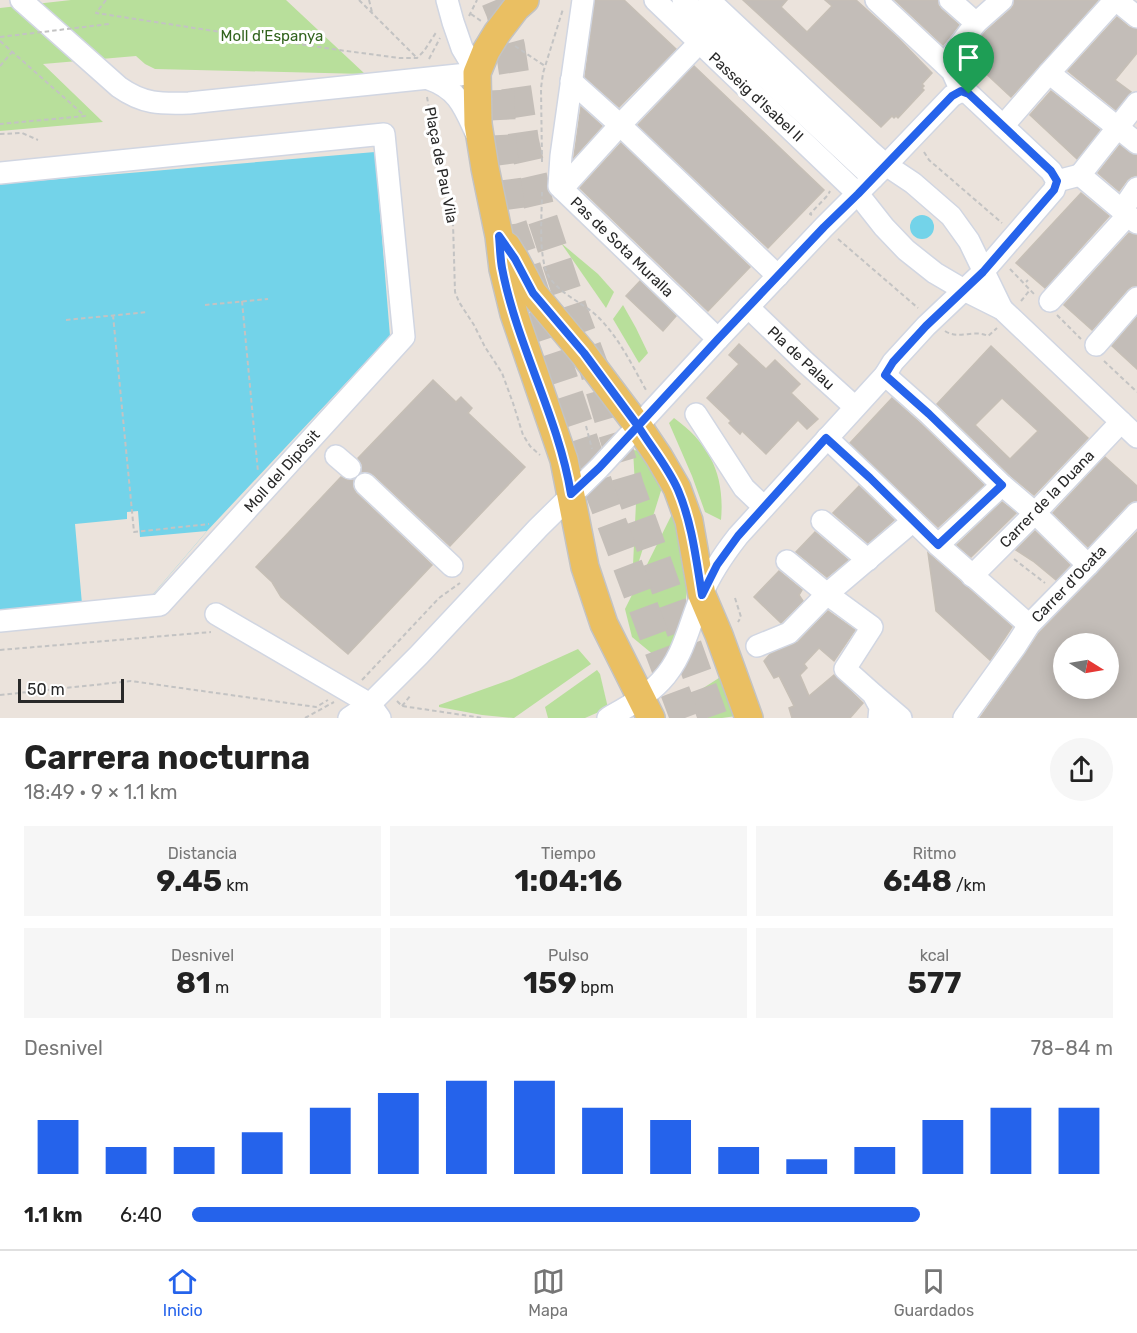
<!DOCTYPE html>
<html lang="es">
<head>
<meta charset="utf-8">
<style>
  :root { --surface:#fff; --page:#f6f6f6; --text:#222; --muted:#767676; --line:#e0e0e0; --accent:#2563eb }
  body { margin:0; font-family:Rubik,sans-serif; background:var(--page); color:var(--text); height:100vh; display:flex; flex-direction:column; font-size:22px; white-space:nowrap }
  * { box-sizing:border-box; margin:0 }
  p { font-size:20px; color:var(--muted) }
  .icon { flex:none; width:33px; height:33px; fill:none; stroke:currentColor; stroke-width:2; stroke-linecap:round; stroke-linejoin:round }
  .map { position:relative; height:718px; overflow:hidden }
  .drawer { display:flex; flex-direction:column; background:var(--surface); flex:1 }
  .drawer>* { flex:none }
  .needle { width:39px; rotate:101deg }
  .controls { position:absolute; left:1053px; top:633px; display:grid; gap:12px }
  .controls a { display:grid; place-items:center; width:66px; height:66px; border-radius:50%; background:var(--surface); box-shadow:0 3px 15px #0003; font-size:30px }
  .scale { position:absolute; left:18px; bottom:15px; width:106px; box-sizing:border-box; padding-left:6px; border:3px solid #292929; border-top:0; font-size:16px; line-height:21px; white-space:nowrap; color:#292929; -webkit-text-stroke:4px #fff; paint-order:stroke }
  .pin { position:absolute; display:grid; place-items:center; width:51px; height:51px; color:#fff; margin:-62px -26px; border-radius:50% 50% 50% 0; rotate:-45deg; box-shadow:0 0 6px #0007 }
  .pin .icon { rotate:45deg }
  .round { display:grid; place-items:center; flex:none; width:63px; height:63px; border-radius:32px; background:var(--page) }
  .overview { display:flex; align-items:center; justify-content:space-between; height:102px; padding:0 24px }
  h1 { font-size:33px; font-weight:700; line-height:45px }
  .stats { display:grid; grid-template-columns:repeat(3,1fr); gap:9px; height:102px; padding:6px 24px }
  .stats div { display:grid; align-content:center; border-radius:0px; background:var(--page); text-align:center }
  .stats b { font-size:30px; font-weight:700 }
  .stats small { font-size:16px; font-weight:400 }
  .stats p { font-size:16px }
  .chart { height:168px; padding:12px 24px }
  .chart p { display:flex; justify-content:space-between }
  .chart svg { width:100%; height:108px; margin-top:6px; stroke:var(--accent); stroke-width:6 }
  ul { padding:0 24px; list-style:none; font-size:20px }
  li { display:grid; grid-template-columns:96px 72px 1fr; align-items:center; height:45px }
  li i { height:15px; border-radius:8px; background:var(--accent) }
  .tabs { display:flex; justify-content:space-around; align-items:center; height:84px; border-top:2px solid var(--line); background:var(--surface); font-size:16px; color:var(--muted) }
  .tabs a { display:grid; justify-items:center; gap:3px }
  .tabs .on { color:var(--accent) }
  .map>svg:first-child { display:block }
  .green { fill:#b8df9b }
  .water { fill:#73d3e9 }
  .pier { fill:#ebe3dc }
  .building { fill:#c3bdb8; stroke:#c6bfb6; stroke-width:1.5; fill-rule:evenodd }
  .lines { fill:none; stroke-linecap:round; stroke-linejoin:round }
  .highway-tunnel { stroke:#c4beb8; stroke-width:30; stroke-dasharray:30 15; stroke-linecap:butt }
  .minor-casing { stroke:#d1d6e2; stroke-width:24 }
  .major-casing { stroke:#c3c3c3; stroke-width:30 }
  .path { stroke:#c3c3c3; stroke-width:2; stroke-dasharray:4.5 3; stroke-linecap:butt }
  .minor { stroke:#fff; stroke-width:21 }
  .major { stroke:#eabf62; stroke-width:27 }
  .path-bridge { stroke:#c3c3c3; stroke-width:2; stroke-dasharray:4.5 3; stroke-linecap:butt }
  .route-casing { stroke:#fff; stroke-width:12 }
  .route { stroke:#2563eb; stroke-width:8 }
  .labels { text-anchor:middle; stroke-width:6; stroke-linejoin:round; paint-order:stroke }
  .park-label { font-size:15px; fill:#31631d; stroke:#fff }
  .street-label { font-size:15px; fill:#292929; stroke:#fff }
</style>
</head>
<body>
<div class="map">
<svg width="1137" height="718" viewBox="0 0 1137 718">
  <rect width="100%" height="100%" fill="#ebe3dc"/>
  <!-- green -->
  <g class="green">
    <path d="M71 0H286L365 74 155 69 145 64 136 56 43 64 103 122 0 131V8Z"/>
    <path d="M561 243 598 274 614 292 606 308Z"/>
    <path d="M623 305 636 328 648 353 639 363 613 319Z"/>
    <path d="M674 418C710 444 725 475 721 520L705 512 692 476 669 423Z"/>
    <path d="M633 450 642 451 664 481 639 561 633 565 636 503Z"/>
    <path d="M676 506C680 527 686 549 687 570 690 596 679 642 661 661L632 637 625 609Z"/>
    <path d="M578 649 591 664 514 718 482 715 439 707V705L512 679Z"/>
    <path d="M597 670 600 674 608 708 585 718H548L545 707Z"/>
    <path d="M722 676 736 716 722 718H708L694 694Z"/>
  </g>
  <!-- water -->
  <g class="water">
    <path d="M375 152 390 336 207 531 149 599 0 610V184Z"/>
    <circle cx="922" cy="227" r="12"/>
  </g>
  <!-- pier -->
  <path class="pier" d="M138 511 140 537 207 531 149 599 82 604 75 524 127 519V512Z"/>
  <!-- building -->
  <g class="building">
    <path d="M595 0H624L676 49 619 107 585 77Z"/>
    <path d="M743 0H787L781 7 807 32 832 6 825 0H856L899 39 932 73 922 84 924 86 922 88 924 90 898 118 896 116 894 118 892 116 881 127Z"/>
    <path d="M895 0H938V5L941 9 959 25 943 45Z"/>
    <path d="M1014 0H1098L1011 97 967 56 985 32 1011 9 1014 5Z"/>
    <path d="M1117 17 1129 27 1137 29V53L1115 80 1131 92 1116 110 1068 71Z"/>
    <path d="M694 66 824 190 768 248 638 125Z"/>
    <path d="M1051 91 1100 130 1077 159 1030 115Z"/>
    <path d="M581 107 602 126 574 157Z"/>
    <path d="M621 143 750 267 708 311 580 188Z"/>
    <path d="M1120 145 1130 153 1137 155V175L1131 177 1127 180 1119 191 1098 173Z"/>
    <path d="M1081 193 1109 216 1045 288 1016 263Z"/>
    <path d="M1129 233 1137 235V286H1132L1127 290 1092 330 1064 305Z"/>
    <path d="M640 281 676 316 663 331 626 296Z"/>
    <path d="M1137 317V369L1112 346Z"/>
    <path d="M739 344 766 369 775 360 800 384 791 393 818 419 807 429 798 420 766 454 742 431 740 434 729 423 731 421 707 398 739 364 729 355Z"/>
    <path d="M991 346 1088 438 1034 495 1011 476 937 404ZM1002 398 1038 431 1010 459 975 425Z"/>
    <path d="M433 380 456 402 461 397 472 408 468 413 525 467 450 546 374 475 368 472H362V464L358 458Z"/>
    <path d="M892 398 920 423 984 485 938 527 850 443Z"/>
    <path d="M1105 457 1137 486V501H1133L1128 504 1088 547 1053 513Z"/>
    <path d="M341 477 347 480H353V487L356 493 432 565 348 654 281 597 272 582 256 567Z"/>
    <path d="M859 486 894 520 868 543 833 513Z"/>
    <path d="M1002 502 1016 513 971 557 957 545Z"/>
    <path d="M1035 531 1070 565 1056 580 1033 561 1016 550Z"/>
    <path d="M815 532 848 560 827 577 796 552Z"/>
    <path d="M1137 532V718H980L1025 654 1039 633ZM1064 644H1108V688H1064Z"/>
    <path d="M928 553 1012 627 990 660 936 611Z"/>
    <path d="M779 571 802 590 799 595 803 601 781 623 754 597Z"/>
    <path d="M828 611 855 630 834 661 819 648 804 664 807 668 800 675 809 696 834 675 863 703 850 718H792L789 708 794 706 779 676 774 678 764 661 770 654 798 642Z"/>
  </g>
  <g class="lines">
    <!-- highway-tunnel -->
    <g class="highway-tunnel">
      <path d="M496 0 501 12 510 46 524 141 540 211 575 317 594 368 629 486 713 718"/>
      <path d="M499 90 502 148 512 225 602 497 685 718"/>
    </g>
    <defs>
      <g id="minor">
        <path d="M21 0 119 87C143 104 160 104 189 103L477 73 462 48 453 22 447 0"/>
        <path d="M583 0 561 156 559 186 718 339"/>
        <path d="M655 0 858 194 884 227 906 250 935 273 964 290 1002 309 1137 437"/>
        <path d="M683 0 873 178"/>
        <path d="M709 0 869 150 886 165 913 183 951 216 969 241 1002 309"/>
        <path d="M876 0 952 71 961 91"/>
        <path d="M950 0 976 23"/>
        <path d="M1116 0 1137 17"/>
        <path d="M945 64 976 23 1002 0"/>
        <path d="M1049 73 1137 143"/>
        <path d="M429 79C458 89 464 107 476 133"/>
        <path d="M571 81 620 125 778 276"/>
        <path d="M1003 126 1049 73 1115 0"/>
        <path d="M0 173 384 134 404 337 160 605 0 621"/>
        <path d="M1080 175 1137 103"/>
        <path d="M1057 181 1080 175 1137 223"/>
        <path d="M562 189 620 125 699 43"/>
        <path d="M1122 210 1137 188"/>
        <path d="M1050 301 1128 215"/>
        <path d="M748 307 804 361 855 407"/>
        <path d="M1096 345 1137 298"/>
        <path d="M885 375 929 414 1002 485 1035 513 1088 565"/>
        <path d="M696 414 744 488 764 507"/>
        <path d="M827 438 870 479 938 545 1029 625"/>
        <path d="M336 456 350 468"/>
        <path d="M365 484 452 566"/>
        <path d="M822 521 868 560"/>
        <path d="M938 545 1002 485"/>
        <path d="M787 561 827 594 872 627 845 669 873 694 880 707 879 718"/>
        <path d="M972 576 1035 513 1121 422"/>
        <path d="M216 614 370 704 380 718"/>
        <path d="M757 646 789 633 827 594 913 521"/>
        <path d="M874 695 901 718"/>
        <path d="M349 718 370 704 419 655 538 528 599 468 718 339 824 227 886 165 952 96 961 91 969 94 1051 171 1057 181 1054 190 983 272 926 326 893 362 885 375 738 536C724 554 711 573 702 594 689 624 684 657 661 681 646 697 627 707 608 718"/>
        <path d="M964 718 1015 647 1029 625 1088 565 1137 513"/>
      </g>
      <g id="major">
        <path d="M525 0 516 8 497 33 486 51 477 73 478 124 485 168 499 236 503 269 514 314 564 460 585 567 604 624 651 718"/>
        <path d="M507 246 515 259 533 293 583 353 638 426 659 457 677 488 689 521 702 595 719 635 749 718"/>
      </g>
    </defs>
    <!-- minor casing -->
    <use href="#minor" class="minor-casing"/>
    <!-- major casing -->
    <use href="#major" class="major-casing"/>
    <!-- path -->
    <g class="path">
      <path d="M106 0 96 13 339 50 399 58H417L424 51 437 31"/>
      <path d="M359 0 417 58"/>
      <path d="M369 0 372 12"/>
      <path d="M471 14 481 21"/>
      <path d="M469 16 477 0"/>
      <path d="M0 41 85 116 0 124"/>
      <path d="M515 46 545 66"/>
      <path d="M429 59 440 38"/>
      <path d="M0 66 12 52"/>
      <path d="M427 97 445 198 453 223 455 292 459 302 474 325 485 347 502 373 513 403 523 435 530 446 540 455"/>
      <path d="M0 134 22 133 38 140"/>
      <path d="M924 152 929 160 1002 223"/>
      <path d="M542 162 541 88 543 73 563 9"/>
      <path d="M542 192C542 213 538 256 548 275 559 294 582 302 597 316 618 336 632 365 646 390"/>
      <path d="M812 215 810 214 828 195 830 191"/>
      <path d="M838 239 918 308"/>
      <path d="M1010 269 1035 295"/>
      <path d="M1026 282 1028 280"/>
      <path d="M242 301 258 472"/>
      <path d="M1021 301 1030 290"/>
      <path d="M205 305 268 299"/>
      <path d="M113 315 134 532 209 524"/>
      <path d="M1057 315 1081 339"/>
      <path d="M66 320 148 312"/>
      <path d="M945 331C958 340 974 329 988 336L997 328"/>
      <path d="M1104 361 1137 392"/>
      <path d="M586 426 592 449"/>
      <path d="M1014 559 1045 583"/>
      <path d="M735 598 741 617 738 622"/>
      <path d="M0 650 211 632"/>
      <path d="M362 680 439 598 460 583"/>
      <path d="M0 695 131 681 316 707 328 700"/>
      <path d="M397 701 402 706 483 718"/>
      <path d="M402 706 411 695"/>
      <path d="M305 718 334 702"/>
    </g>
    <!-- minor -->
    <use href="#minor" class="minor"/>
    <!-- major -->
    <use href="#major" class="major"/>
    <!-- path-bridge -->
    <path class="path-bridge" d="M0 37 109 24"/>
  </g>
  <g class="lines">
    <defs>
      <path id="route" d="M969 94 961 91 952 96 858 194 824 227 718 339 638 426 584 353 533 293 515 259 499 236C500 246 500 257 502 268 517 346 558 416 571 494L599 468 638 426C651 447 668 467 678 490 692 523 696 559 702 595L717 565 738 536 826 438 870 478 938 545 1002 485 929 414 885 375 893 362 926 326 983 272 1054 190 1057 181 1051 171 969 94"/>
    </defs>
    <!-- route casing -->
    <use href="#route" class="route-casing"/>
    <!-- route -->
    <use href="#route" class="route"/>
  </g>
  <g class="labels">
    <!-- park labels -->
    <g class="park-label">
      <text x="272" y="41">Moll d'Espanya</text>
    </g>
    <!-- street labels -->
    <g class="street-label">
      <text transform="translate(756 97) rotate(43)" y="5">Passeig d'Isabel II</text>
      <text transform="translate(441 165) rotate(79)" y="5">Plaça de Pau Vila</text>
      <text transform="translate(622 247) rotate(44)" y="5">Pas de Sota Muralla</text>
      <text transform="translate(801 358) rotate(43)" y="5">Pla de Palau</text>
      <text transform="translate(282 471) rotate(-48)" y="5">Moll del Dipòsit</text>
      <text transform="translate(1047 499) rotate(-46)" y="5">Carrer de la Duana</text>
      <text transform="translate(1069 584) rotate(-46)" y="5">Carrer d'Ocata</text>
    </g>
  </g>
</svg>
<div class="controls">
<a><svg class="needle" viewBox="-14 -14 28 28"><path d="M0-13l5 13h-10z" fill="#e53935"/><path d="M0 13l5-13h-10z" fill="#767676"/></svg></a>
</div>
<div class="scale">50 m</div>
<div class="pin" style="left:969px;top:94px;background:#1e9e55"><svg class="icon" aria-label="arrive" viewBox="0 0 24 24"><path d="M6 21V4h12l-3 4 3 4H6"/></svg></div>
</div>
<section class="drawer">
<div class="overview"><div><h1>Carrera nocturna</h1><p>18:49 · 9 × 1.1 km</p></div><a class="round"><svg class="icon" aria-label="share" viewBox="0 0 24 24"><path d="M12 15V3M7 8l5-5 5 5M5 13v7h14v-7"/></svg></a></div>
<div class="stats">
<div><p>Distancia</p><b>9.45<small> km</small></b></div>
<div><p>Tiempo</p><b>1:04:16</b></div>
<div><p>Ritmo</p><b>6:48<small> /km</small></b></div>
</div>
<div class="stats">
<div><p>Desnivel</p><b>81<small> m</small></b></div>
<div><p>Pulso</p><b>159<small> bpm</small></b></div>
<div><p>kcal</p><b>577</b></div>
</div>
<div class="chart"><p><span>Desnivel</span>78–84 m</p>
<svg viewBox="0 0 160 44" preserveAspectRatio="none"><path d="M5 44V22M15 44V33M25 44V33M35 44V27M45 44V17M55 44V11M65 44V6M75 44V6M85 44V17M95 44V22M105 44V33M115 44V38M125 44V33M135 44V22M145 44V17M155 44V17"/></svg>
</div>
<ul>
<li><b>1.1 km</b>6:40<i style="width:79%"></i></li>
</ul>
</section>
<nav class="tabs">
<a class="on"><svg class="icon" aria-label="home" viewBox="0 0 24 24"><path d="M3 11l9-7 9 7M6 9v11h12V9"/></svg>Inicio</a>
<a><svg class="icon" aria-label="map" viewBox="0 0 24 24"><path d="M3 6l6-2 6 2 6-2v14l-6 2-6-2-6 2zM9 4v14M15 6v14"/></svg>Mapa</a>
<a><svg class="icon" aria-label="saved" viewBox="0 0 24 24"><path d="M7 4h10v16l-5-4-5 4z"/></svg>Guardados</a>
</nav>
</body>
</html>
